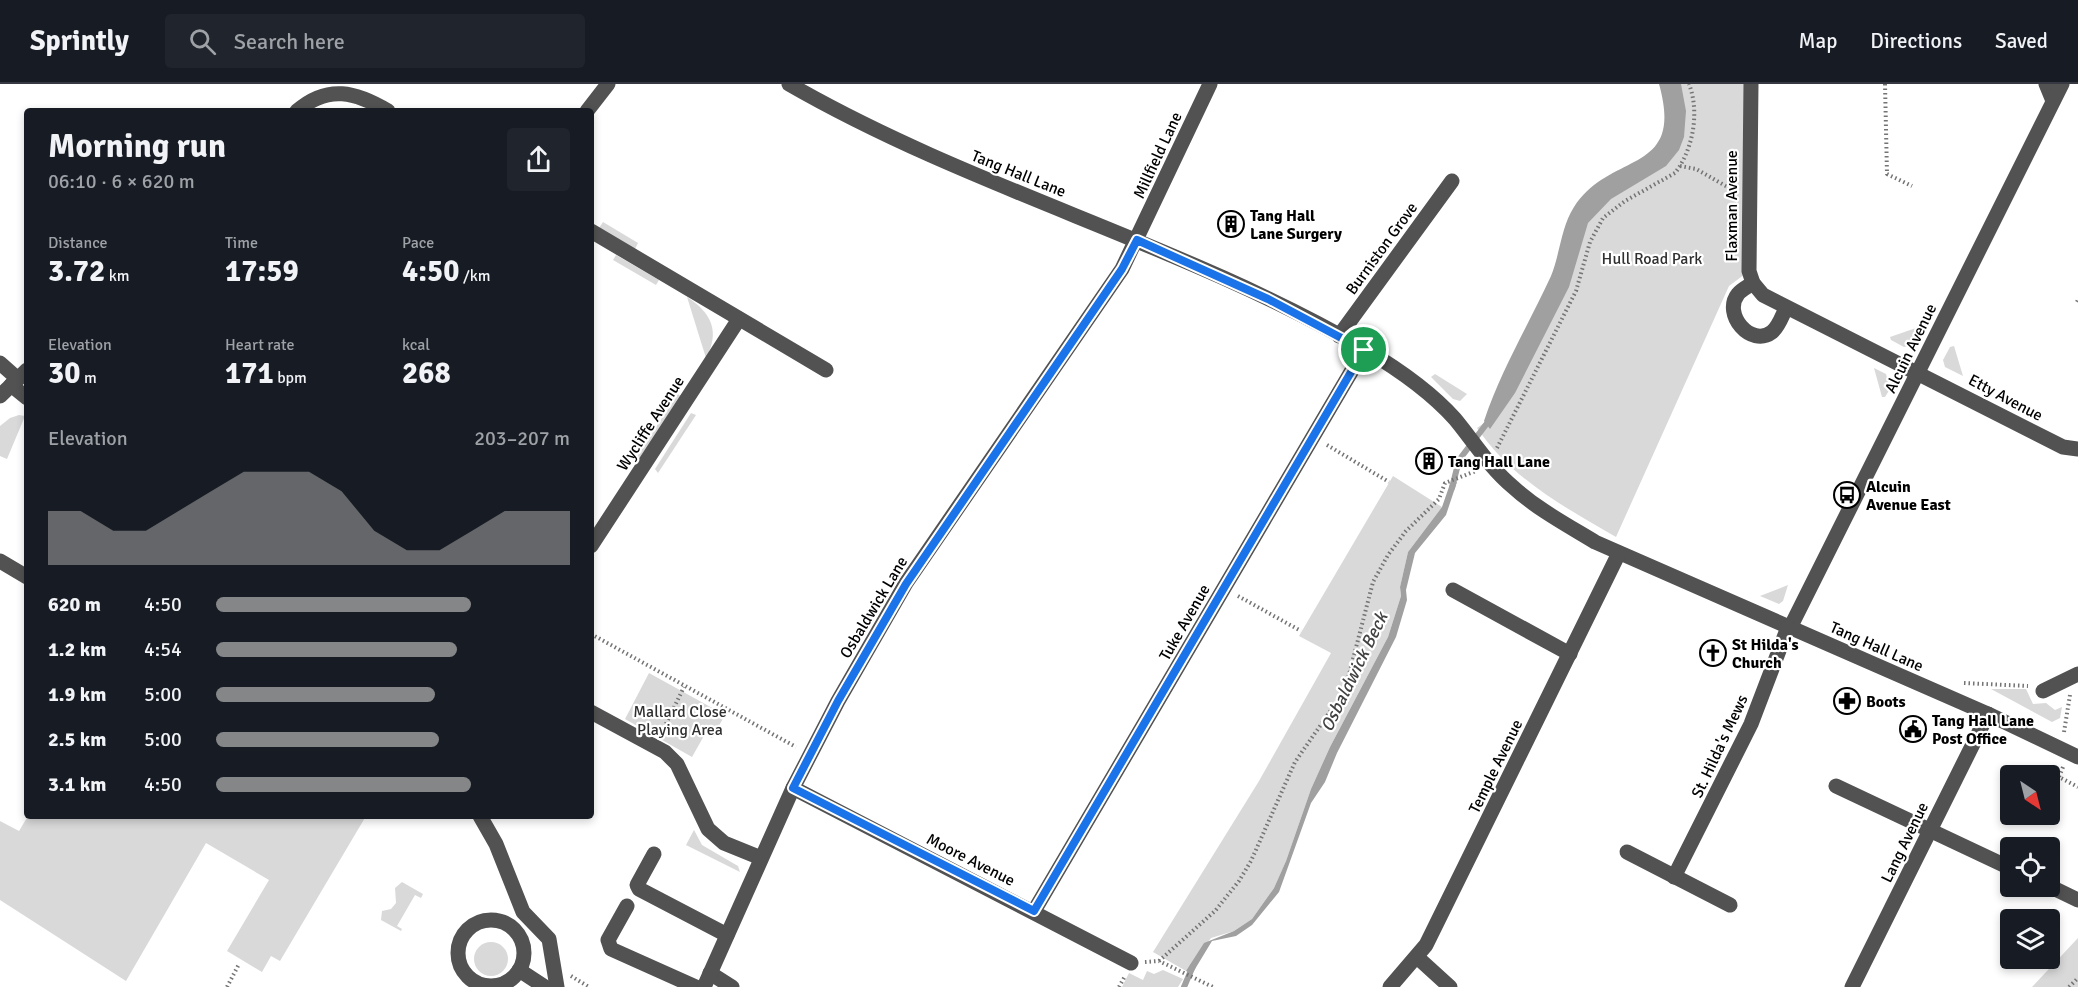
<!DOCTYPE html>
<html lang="en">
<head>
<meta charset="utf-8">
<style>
  :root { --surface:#171b24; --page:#20242c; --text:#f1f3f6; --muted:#9ea1a6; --line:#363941; --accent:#858687 }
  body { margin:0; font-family:Signika,sans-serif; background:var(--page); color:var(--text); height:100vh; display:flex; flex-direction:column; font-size:22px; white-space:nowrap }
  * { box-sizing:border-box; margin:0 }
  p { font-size:20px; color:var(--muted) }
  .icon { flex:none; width:33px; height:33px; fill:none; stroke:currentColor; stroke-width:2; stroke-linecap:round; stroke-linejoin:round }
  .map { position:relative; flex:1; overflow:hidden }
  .side { position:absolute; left:24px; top:24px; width:570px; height:711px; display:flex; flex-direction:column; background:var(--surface); border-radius:6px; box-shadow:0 3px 9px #0003 }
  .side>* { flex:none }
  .needle { width:39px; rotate:145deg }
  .buttons { position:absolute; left:2000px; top:681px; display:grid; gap:12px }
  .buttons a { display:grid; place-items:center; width:60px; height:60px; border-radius:6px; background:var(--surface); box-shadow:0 3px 9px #0003; font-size:30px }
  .pin { position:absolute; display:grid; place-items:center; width:51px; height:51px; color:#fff; margin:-26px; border:3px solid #fff; border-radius:50%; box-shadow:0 2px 6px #0007 }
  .round { display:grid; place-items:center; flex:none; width:63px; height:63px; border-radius:6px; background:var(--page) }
  .overview { display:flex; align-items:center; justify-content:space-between; height:102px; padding:0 24px }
  h1 { font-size:33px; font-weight:700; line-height:45px }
  .metrics { display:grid; grid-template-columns:repeat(3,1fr); gap:9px; height:102px; padding:6px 24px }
  .metrics div { display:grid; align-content:center }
  .metrics b { font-size:30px; font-weight:700 }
  .metrics small { font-size:16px; font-weight:400 }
  .metrics p { font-size:16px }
  .chart { height:168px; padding:12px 24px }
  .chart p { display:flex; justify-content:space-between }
  .chart svg { width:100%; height:108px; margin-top:6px; fill:var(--accent); opacity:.7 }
  ul { padding:0 24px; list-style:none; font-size:20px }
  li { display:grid; grid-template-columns:96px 72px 1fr; align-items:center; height:45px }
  li i { height:15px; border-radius:8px; background:var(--accent) }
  header { display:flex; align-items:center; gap:36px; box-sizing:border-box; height:84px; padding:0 30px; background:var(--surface); border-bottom:2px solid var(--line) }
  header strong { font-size:28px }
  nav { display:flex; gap:33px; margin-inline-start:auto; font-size:21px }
  .search { width:420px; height:54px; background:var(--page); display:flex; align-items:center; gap:15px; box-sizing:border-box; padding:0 21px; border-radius:6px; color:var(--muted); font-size:22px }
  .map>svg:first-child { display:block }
  .green { fill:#d9d9d9 }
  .water { fill:#a0a0a0 }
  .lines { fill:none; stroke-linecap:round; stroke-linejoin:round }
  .stream { stroke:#a0a0a0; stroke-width:6 }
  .path { stroke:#747474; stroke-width:4; stroke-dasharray:1.5 3; stroke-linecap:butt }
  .minor { stroke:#525252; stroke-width:15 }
  .route-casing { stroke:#fff; stroke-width:12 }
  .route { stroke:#1a73e8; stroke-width:8 }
  .labels { text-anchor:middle; stroke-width:4.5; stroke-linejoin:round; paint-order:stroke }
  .street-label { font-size:16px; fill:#000; stroke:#fff }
  .poi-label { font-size:16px; font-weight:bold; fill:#000; stroke:#fff; text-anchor:start }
  .park-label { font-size:16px; fill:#303030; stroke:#fff }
  .water-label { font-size:18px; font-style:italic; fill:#414141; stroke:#fff }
</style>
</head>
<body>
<header>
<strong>Sprintly</strong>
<div class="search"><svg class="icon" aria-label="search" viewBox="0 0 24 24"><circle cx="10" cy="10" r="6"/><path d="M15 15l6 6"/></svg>Search here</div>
<nav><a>Map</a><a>Directions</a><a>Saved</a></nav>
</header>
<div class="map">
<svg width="2078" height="903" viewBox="0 0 2078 903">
  <rect width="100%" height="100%" fill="#fff"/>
  <!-- green -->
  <g class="green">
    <path d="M1671 0H1751L1749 187 1729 202 1616 453C1563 422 1513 396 1477 344L1491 334 1579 134 1667 67Z"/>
    <path d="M603 138 638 159 635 165 599 144Z"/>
    <path d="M616 171 659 196 656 201 613 176Z"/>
    <path d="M687 213C712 229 720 248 706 274Z"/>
    <path d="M1916 244 1919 249 1912 261 1904 263 1891 256 1890 253Z"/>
    <path d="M1954 262 1963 292 1945 283 1943 276 1950 263Z"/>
    <path d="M1874 284 1886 290 1890 305 1885 313H1882Z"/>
    <path d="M1435 290 1467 310 1460 317 1453 315 1431 293Z"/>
    <path d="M678 310 682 313 638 379 633 377Z"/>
    <path d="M691 329 696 331 658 389 655 385Z"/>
    <path d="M19 331 25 332 7 375 0 372V342L10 334Z"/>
    <path d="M1393 392 1442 423 1408 468 1400 503 1401 512 1388 553 1330 663 1311 705 1286 777 1274 804 1252 835 1234 847 1211 854 1186 887 1153 868 1259 697 1331 569 1299 552Z"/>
    <path d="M1788 501 1783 517 1779 520 1760 512Z"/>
    <path d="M649 589 725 631 712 654 705 650 692 673 625 635Z"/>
    <path d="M1991 605H2026L2033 620 2046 619 2055 626 2062 623 2060 634 2052 638Z"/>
    <path d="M28 732H366L280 877 271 872 262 888 227 867 269 796 206 759 126 897 0 816V737L19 747Z"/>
    <path d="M694 746 702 761 738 782 740 788 686 761Z"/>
    <path d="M402 798 423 810 421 814 415 811 397 842 402 845 401 847 381 836 382 827 391 825 396 819 395 804Z"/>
    <path d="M2078 854V903H2032Z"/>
    <circle cx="491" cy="875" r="17"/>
    <path d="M1163 886 1183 895 1178 903H1122L1129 889 1143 896 1147 887 1154 890Z"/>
  </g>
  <!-- water -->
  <g class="water">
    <path d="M1659 0H1681L1686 27 1684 53 1679 66 1666 82 1611 115 1588 139 1569 203 1515 309 1490 345 1484 337C1502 284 1528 242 1551 192 1560 170 1561 143 1574 123 1611 66 1685 92 1659 0Z"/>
    <path d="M1457 398 1446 431 1415 469 1406 506 1407 516 1396 553 1337 669 1325 698 1311 719 1279 808 1252 841 1236 852 1212 857 1192 890 1186 887 1204 859 1234 847 1252 835 1274 804 1286 777 1311 705 1330 663 1388 553 1401 512 1400 503 1408 468 1442 423 1450 400Z"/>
  </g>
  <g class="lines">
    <!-- stream -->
    <g class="stream">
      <path d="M1452 404 1459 376 1491 334"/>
      <path d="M1184 903 1193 882"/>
    </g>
    <!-- path -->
    <g class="path">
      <path d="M1885 0 1887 90 1912 102"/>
      <path d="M1680 82 1696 85 1733 106"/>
      <path d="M2077 218 2078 216"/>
      <path d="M1327 361 1389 398"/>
      <path d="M1497 364 1576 207 1590 158 1603 134 1625 117 1675 89C1693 66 1700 28 1689 0"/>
      <path d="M1238 512 1301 547"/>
      <path d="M591 550 796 663"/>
      <path d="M1964 599 2028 602"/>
      <path d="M662 648 684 603"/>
      <path d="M2064 648 2070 611"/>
      <path d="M2063 683 2059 693 2078 703"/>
      <path d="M1159 877 1215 827 1239 797 1251 777 1295 678 1345 606 1373 498 1388 471 1406 447 1439 415 1445 399 1476 387"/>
      <path d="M1145 878 1159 877 1213 903"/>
      <path d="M571 892 589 903"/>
      <path d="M227 903 239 880"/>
      <path d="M1119 903 1125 892"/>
      <path d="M2069 903 2078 894"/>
    </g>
    <!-- minor -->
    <g class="minor">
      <path d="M789 0C973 106 1182 159 1366 266 1398 285 1430 307 1455 335 1474 358 1490 384 1513 403 1537 425 1567 441 1595 458L1988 630 2078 673"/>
      <path d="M1751 0 1749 187 1753 199 1763 211 2063 363 2078 365"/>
      <path d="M2046 0 2053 17"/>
      <path d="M297 27C328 0 356 8 388 27"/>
      <path d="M587 27 608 0"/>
      <path d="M591 147 826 286"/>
      <path d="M1753 199C1749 202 1741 206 1738 210 1722 230 1751 264 1772 248 1779 242 1782 232 1786 224"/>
      <path d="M1339 252 1452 97"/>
      <path d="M0 279 18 295"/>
      <path d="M11 301 27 314"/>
      <path d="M0 312 27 286"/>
      <path d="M591 462 739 235"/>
      <path d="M0 477 27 493"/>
      <path d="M1453 506 1570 570"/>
      <path d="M1790 544 2062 0"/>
      <path d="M2043 607 2078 590"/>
      <path d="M591 628 665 668 677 680 708 745 724 759 761 774"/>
      <path d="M1836 702 2010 784"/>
      <path d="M793 704 1131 879"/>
      <path d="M480 732 496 760 523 828 549 855 557 903"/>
      <path d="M1627 768 1730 821"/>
      <path d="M654 770 637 801 639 805 727 851"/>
      <path d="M1674 793 1751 640 1788 543"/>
      <path d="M2049 802 2078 816"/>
      <path d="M627 822 608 856 611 865 696 903"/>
      <path d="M1034 827 1364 266"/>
      <circle cx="491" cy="869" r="33"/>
      <path d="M1417 873 1450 903"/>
      <path d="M519 886 545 903"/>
      <path d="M710 889 732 903"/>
      <path d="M704 903 793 704 838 617 906 499 1122 185 1210 0"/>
      <path d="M1390 903 1426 861 1619 469"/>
      <path d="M1852 903 1988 630"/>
    </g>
  </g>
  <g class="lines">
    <defs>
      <path id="route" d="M1137 156 1268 215 1364 266 1034 827 793 704 838 617 906 500 1122 185Z"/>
    </defs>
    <!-- route casing -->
    <use href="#route" class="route-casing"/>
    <!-- route -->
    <use href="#route" class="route"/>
  </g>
  <!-- icons -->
  <defs>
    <symbol id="building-ring" viewBox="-11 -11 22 22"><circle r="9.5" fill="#fff" stroke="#000" stroke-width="1.5"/><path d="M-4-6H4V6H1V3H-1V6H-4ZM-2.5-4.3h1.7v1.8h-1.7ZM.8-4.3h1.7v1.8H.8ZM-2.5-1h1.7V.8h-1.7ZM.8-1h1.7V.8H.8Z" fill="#000"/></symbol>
    <symbol id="bus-ring" viewBox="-11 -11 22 22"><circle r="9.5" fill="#fff" stroke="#000" stroke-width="1.5"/><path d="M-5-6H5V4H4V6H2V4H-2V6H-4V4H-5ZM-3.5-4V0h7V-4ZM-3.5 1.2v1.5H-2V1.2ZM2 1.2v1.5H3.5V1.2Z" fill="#000"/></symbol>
    <symbol id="church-ring" viewBox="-11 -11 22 22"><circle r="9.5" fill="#fff" stroke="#000" stroke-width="1.5"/><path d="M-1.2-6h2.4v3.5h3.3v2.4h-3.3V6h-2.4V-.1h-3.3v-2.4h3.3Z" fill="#000"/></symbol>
    <symbol id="pharmacy-ring" viewBox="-11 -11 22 22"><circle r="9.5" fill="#fff" stroke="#000" stroke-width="1.5"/><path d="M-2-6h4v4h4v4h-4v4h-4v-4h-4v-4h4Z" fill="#000"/></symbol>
    <symbol id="civic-ring" viewBox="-11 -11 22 22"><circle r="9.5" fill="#fff" stroke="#000" stroke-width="1.5"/><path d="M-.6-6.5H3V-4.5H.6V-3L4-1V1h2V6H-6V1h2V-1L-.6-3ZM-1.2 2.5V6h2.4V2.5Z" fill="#000"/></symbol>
  </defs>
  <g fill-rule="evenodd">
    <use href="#building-ring" x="1216" y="125" width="30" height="30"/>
    <use href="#building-ring" x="1414" y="362" width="30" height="30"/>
    <use href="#bus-ring" x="1832" y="396" width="30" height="30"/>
    <use href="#church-ring" x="1698" y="554" width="30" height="30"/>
    <use href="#pharmacy-ring" x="1832" y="602" width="30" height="30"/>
    <use href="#civic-ring" x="1898" y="630" width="30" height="30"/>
  </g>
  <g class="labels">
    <!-- street labels -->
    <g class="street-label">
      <text transform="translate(1157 71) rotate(-65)" y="6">Millfield Lane</text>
      <text transform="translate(1019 89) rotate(22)" y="6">Tang Hall Lane</text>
      <text transform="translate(1731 122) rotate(-90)" y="6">Flaxman Avenue</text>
      <text transform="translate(1381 164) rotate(-54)" y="6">Burniston Grove</text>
      <text transform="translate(1910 264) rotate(-64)" y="6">Alcuin Avenue</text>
      <text transform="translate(2006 313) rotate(28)" y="6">Etty Avenue</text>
      <text transform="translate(650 339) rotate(-57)" y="6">Wycliffe Avenue</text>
      <text transform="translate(873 523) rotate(-59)" y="6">Osbaldwick Lane</text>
      <text transform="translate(1184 538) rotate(-60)" y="6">Tuke Avenue</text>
      <text transform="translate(1877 562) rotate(24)" y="6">Tang Hall Lane</text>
      <text transform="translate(1719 662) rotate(-65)" y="6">St. Hilda's Mews</text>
      <text transform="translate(1495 682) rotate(-64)" y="6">Temple Avenue</text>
      <text transform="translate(1904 758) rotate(-64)" y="6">Lang Avenue</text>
      <text transform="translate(971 775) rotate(27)" y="6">Moore Avenue</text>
    </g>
    <!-- poi labels -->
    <g class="poi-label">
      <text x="1250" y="137">Tang Hall<tspan x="1250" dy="18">Lane Surgery</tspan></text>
      <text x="1448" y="383">Tang Hall Lane</text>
      <text x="1866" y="408">Alcuin<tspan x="1866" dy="18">Avenue East</tspan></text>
      <text x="1732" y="566">St Hilda's<tspan x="1732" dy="18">Church</tspan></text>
      <text x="1866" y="623">Boots</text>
      <text x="1932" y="642">Tang Hall Lane<tspan x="1932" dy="18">Post Office</tspan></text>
    </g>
    <!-- park labels -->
    <g class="park-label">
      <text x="1652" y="180">Hull Road Park</text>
      <text x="680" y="633">Mallard Close<tspan x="680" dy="18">Playing Area</tspan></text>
    </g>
    <!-- water labels -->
    <g class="water-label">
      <text transform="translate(1354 588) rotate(-64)" y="6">Osbaldwick Beck</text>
    </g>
  </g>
</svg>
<div class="buttons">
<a><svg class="needle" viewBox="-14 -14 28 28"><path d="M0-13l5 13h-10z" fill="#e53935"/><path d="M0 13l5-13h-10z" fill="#9ea1a6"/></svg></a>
<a><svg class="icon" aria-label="locate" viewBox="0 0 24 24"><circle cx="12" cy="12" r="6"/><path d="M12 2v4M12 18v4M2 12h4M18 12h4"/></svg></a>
<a><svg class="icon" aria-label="layers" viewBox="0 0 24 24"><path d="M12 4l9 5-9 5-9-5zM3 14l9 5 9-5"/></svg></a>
</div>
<div class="pin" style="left:1364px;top:266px;background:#1e9e55"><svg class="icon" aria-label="arrive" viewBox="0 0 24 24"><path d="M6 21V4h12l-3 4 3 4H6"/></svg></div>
<section class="side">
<div class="overview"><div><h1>Morning run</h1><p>06:10 · 6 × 620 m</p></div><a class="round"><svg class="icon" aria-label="share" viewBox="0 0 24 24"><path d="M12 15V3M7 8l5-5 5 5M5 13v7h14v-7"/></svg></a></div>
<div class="metrics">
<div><p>Distance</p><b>3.72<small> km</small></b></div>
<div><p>Time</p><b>17:59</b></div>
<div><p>Pace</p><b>4:50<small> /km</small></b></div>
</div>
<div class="metrics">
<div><p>Elevation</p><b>30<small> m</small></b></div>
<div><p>Heart rate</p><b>171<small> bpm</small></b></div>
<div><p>kcal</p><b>268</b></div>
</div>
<div class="chart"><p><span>Elevation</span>203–207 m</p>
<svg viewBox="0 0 160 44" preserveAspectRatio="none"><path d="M0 44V22L10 22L20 30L30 30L40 22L50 14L60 6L70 6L80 6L90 14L100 30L110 38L120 38L130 30L140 22L150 22L160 22V44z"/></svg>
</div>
<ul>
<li><b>620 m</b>4:50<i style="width:72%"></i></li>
<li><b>1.2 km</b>4:54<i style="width:68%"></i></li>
<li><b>1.9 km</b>5:00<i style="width:62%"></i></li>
<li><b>2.5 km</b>5:00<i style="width:63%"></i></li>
<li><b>3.1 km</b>4:50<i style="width:72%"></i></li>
</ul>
</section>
</div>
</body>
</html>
